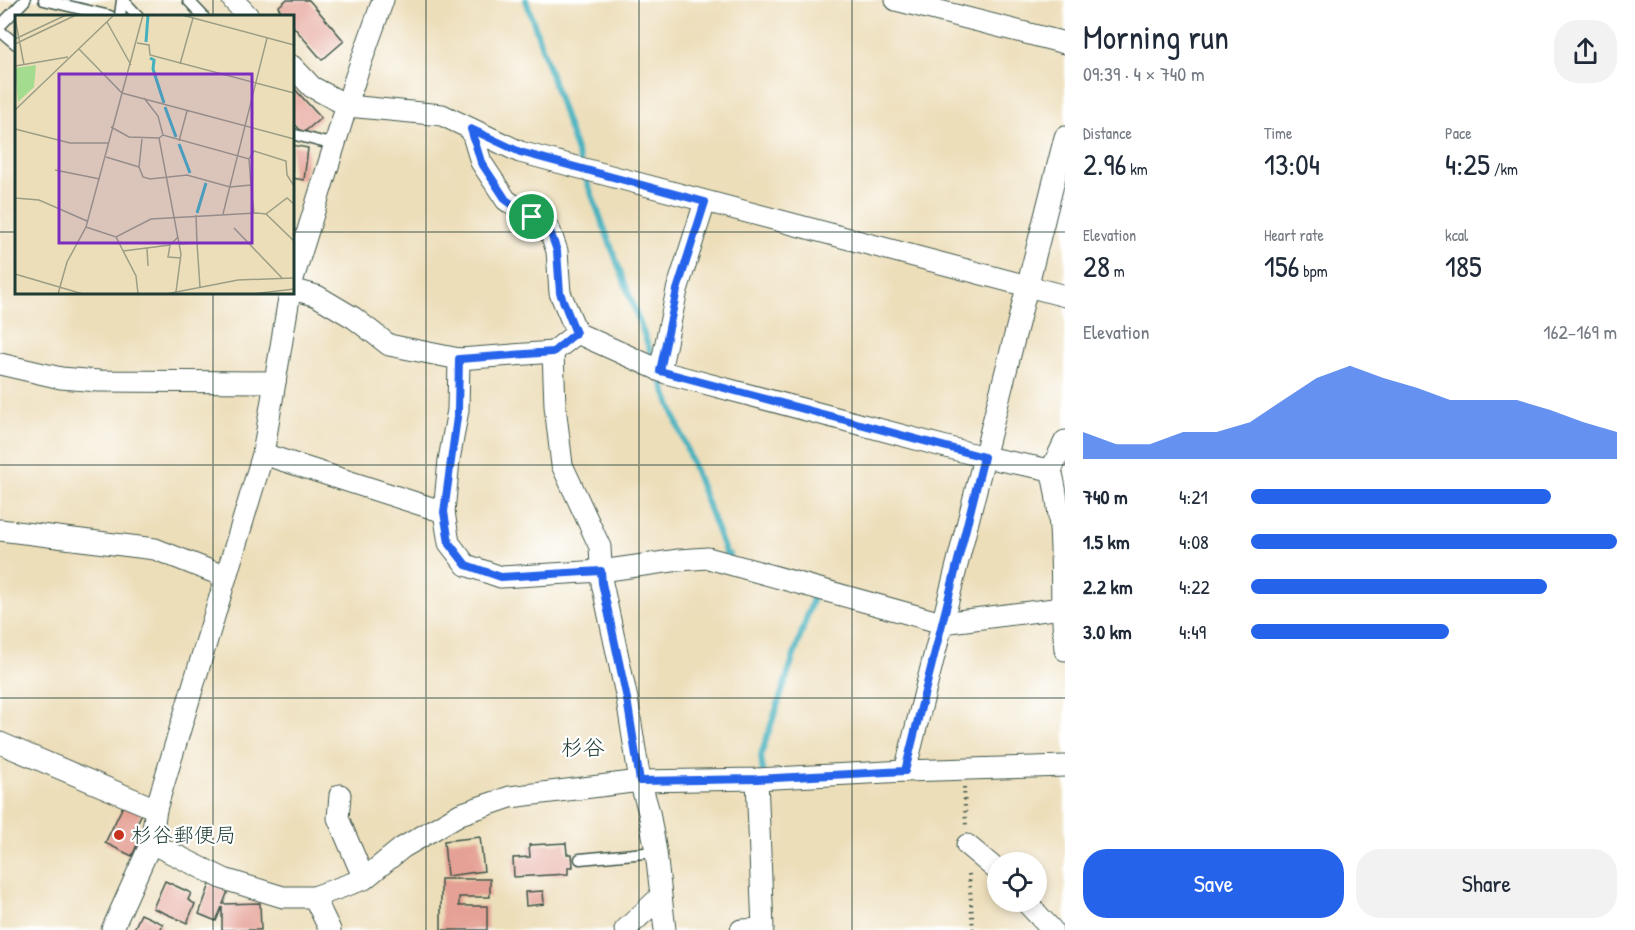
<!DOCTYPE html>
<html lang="en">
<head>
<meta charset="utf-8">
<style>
  :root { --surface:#fff; --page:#f2f2f3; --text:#1f2937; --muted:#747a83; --accent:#2563eb }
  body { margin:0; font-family:"Patrick Hand","Klee One",sans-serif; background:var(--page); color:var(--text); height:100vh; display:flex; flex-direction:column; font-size:22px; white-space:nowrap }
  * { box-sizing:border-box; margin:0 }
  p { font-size:20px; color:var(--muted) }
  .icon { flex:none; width:33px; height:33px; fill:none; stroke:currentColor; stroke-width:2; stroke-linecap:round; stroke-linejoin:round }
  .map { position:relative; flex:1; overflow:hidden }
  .side { display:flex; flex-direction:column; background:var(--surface); width:570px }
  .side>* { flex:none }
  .buttons { position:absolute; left:987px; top:852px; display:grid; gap:12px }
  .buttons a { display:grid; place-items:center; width:60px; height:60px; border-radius:50%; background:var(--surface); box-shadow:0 3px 9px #0003; font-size:30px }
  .pin { position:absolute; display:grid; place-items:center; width:51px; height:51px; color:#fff; margin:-26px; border:3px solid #fff; border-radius:50%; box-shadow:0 2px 6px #0007 }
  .round { display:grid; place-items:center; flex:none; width:63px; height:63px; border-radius:24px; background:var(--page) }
  .headline { display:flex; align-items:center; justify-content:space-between; height:102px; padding:0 18px }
  h1 { font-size:33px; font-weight:600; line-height:45px }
  .metrics { display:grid; grid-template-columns:repeat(3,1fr); gap:9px; height:102px; padding:6px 18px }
  .metrics div { display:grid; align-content:center }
  .metrics b { font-size:30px; font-weight:600 }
  .metrics small { font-size:16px; font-weight:400 }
  .metrics p { font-size:16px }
  .chart { height:168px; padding:12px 18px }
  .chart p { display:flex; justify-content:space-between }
  .chart svg { width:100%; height:108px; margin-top:6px; fill:var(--accent); opacity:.7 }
  .action { display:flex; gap:12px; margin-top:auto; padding:12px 18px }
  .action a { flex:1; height:69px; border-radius:24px; background:var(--accent); color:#fff; font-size:24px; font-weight:600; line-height:69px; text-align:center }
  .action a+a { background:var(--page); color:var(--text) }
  ul { padding:0 18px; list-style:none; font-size:20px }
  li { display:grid; grid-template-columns:96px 72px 1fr; align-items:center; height:45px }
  li i { height:15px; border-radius:8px; background:var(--accent) }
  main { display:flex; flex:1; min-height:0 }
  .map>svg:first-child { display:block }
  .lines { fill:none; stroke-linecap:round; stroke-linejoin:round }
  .stream { stroke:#42b1be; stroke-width:6 }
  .building { fill:#e5a195 }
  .lane-casing { stroke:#3e5548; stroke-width:13 }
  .street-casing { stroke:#3e5548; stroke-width:23 }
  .path { stroke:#3e5548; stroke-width:4; stroke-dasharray:1.5 4.5; stroke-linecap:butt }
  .lane { stroke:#fff; stroke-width:10 }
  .street { stroke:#fff; stroke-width:21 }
  .route-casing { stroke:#fff; stroke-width:12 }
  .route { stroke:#2563eb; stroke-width:8 }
  .grid { fill:none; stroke:#1f3d34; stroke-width:1.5; stroke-opacity:0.55 }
  .poi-dot { fill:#c8321e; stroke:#fff; stroke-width:2 }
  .labels { text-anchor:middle; stroke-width:4.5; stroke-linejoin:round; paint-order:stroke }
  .poi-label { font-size:21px; fill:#1f3d34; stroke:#fff; text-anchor:start }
  .neighbourhood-label { font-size:22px; fill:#1f3d34; stroke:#fff }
  .inset-river { fill:none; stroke:#42b1be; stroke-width:3 }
  .inset-road { fill:none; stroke:#9b9e84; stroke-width:1.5 }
  .view { fill:#7b2cbf; fill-opacity:0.15; stroke:#7b2cbf; stroke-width:3 }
  .inset-edge { fill:none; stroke:#1f3d34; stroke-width:3 }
</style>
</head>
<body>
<main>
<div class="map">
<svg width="1065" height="930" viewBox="0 0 1065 930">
  <rect width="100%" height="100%" fill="#fff"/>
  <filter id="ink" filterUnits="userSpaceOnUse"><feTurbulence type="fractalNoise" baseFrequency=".0167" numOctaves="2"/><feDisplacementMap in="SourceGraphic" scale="12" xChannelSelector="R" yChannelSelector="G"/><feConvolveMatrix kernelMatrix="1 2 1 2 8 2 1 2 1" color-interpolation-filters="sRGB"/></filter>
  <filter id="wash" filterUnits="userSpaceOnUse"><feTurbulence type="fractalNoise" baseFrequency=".008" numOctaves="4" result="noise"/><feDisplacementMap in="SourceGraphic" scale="24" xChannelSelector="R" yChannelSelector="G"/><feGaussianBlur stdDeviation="1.35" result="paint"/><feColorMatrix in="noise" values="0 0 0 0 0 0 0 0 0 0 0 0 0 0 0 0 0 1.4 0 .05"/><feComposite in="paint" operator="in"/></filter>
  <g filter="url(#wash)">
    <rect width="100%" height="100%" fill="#eddeba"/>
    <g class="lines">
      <!-- stream -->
      <g class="stream">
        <path d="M526 0 580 162"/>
        <path d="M584 174 654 361"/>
        <path d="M660 377 726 554 730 555"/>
        <path d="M763 774 761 755 815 592"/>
      </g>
    </g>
    <g id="blocks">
      <!-- building -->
      <g class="building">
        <path d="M286 0H309L344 41 322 60 292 25V16H285L278 7Z"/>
        <path d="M292 86 321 118 303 133 292 121Z"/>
        <path d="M292 145 308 148 304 180 292 178Z"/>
        <path d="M124 804 142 813 133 832 141 836 132 856 105 843Z"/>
        <path d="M480 837 484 871 447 876 444 841Z"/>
        <path d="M566 843 567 854H572L573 867H568V874L514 877 513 858 530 857 529 845Z"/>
        <path d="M441 879H490V897H459V906H487V930H441Z"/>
        <path d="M165 881 191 893 188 900 195 904 187 923 153 908Z"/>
        <path d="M210 884 228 891 223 904 260 903 261 930H222V907L216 921 199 914Z"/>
        <path d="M543 891 544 904 526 906 525 892Z"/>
        <path d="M141 914 163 924 160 930 134 929Z"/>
      </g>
    </g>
  </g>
  <g filter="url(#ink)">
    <use href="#blocks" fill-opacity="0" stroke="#3e5548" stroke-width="1.5"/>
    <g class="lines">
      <defs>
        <g id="lane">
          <path d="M44 0 110 16"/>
          <path d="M123 0 138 16"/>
          <path d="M188 0 203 16"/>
          <path d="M120 16 122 0"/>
          <path d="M0 26 25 0"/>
          <path d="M0 31 16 44"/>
          <path d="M292 134 334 145"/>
          <path d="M580 859 656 852"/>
        </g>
        <g id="street">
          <path d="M233 0 248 16"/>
          <path d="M896 0 1065 43"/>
          <path d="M292 66 312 87 348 106 442 115 520 152 1065 296"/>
          <path d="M471 129 481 162 506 200 550 231 557 251 560 293 577 333"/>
          <path d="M292 282 355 79 383 0"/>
          <path d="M292 289 317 296 354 318 389 345 459 359 553 352 555 406 562 465 600 547 602 583 627 699 640 781 649 812 656 852 665 930"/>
          <path d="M553 352 577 333 666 373 984 457 1051 470 1065 441"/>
          <path d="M0 364 61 378 99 381 275 382"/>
          <path d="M660 371 677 290 705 202"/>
          <path d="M263 454 444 512 449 460 458 410 459 359"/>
          <path d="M444 512 449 543 466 565 501 577 601 571 679 560 708 558 942 623 1062 608C1061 563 1063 515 1051 470"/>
          <path d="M0 530 155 549 226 577"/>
          <path d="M1062 608 1065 650"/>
          <path d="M0 743 156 809"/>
          <path d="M905 771 1065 137"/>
          <path d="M340 795 338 818 364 879"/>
          <path d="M151 843 224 879 283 897H314L364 879 402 848 460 814 510 797 640 781 757 779 905 771 1065 766"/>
          <path d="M967 845 998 871"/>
          <path d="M314 897 330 930"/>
          <path d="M1026 902 1052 930"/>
          <path d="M112 930 151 843 156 809 263 454 290 292"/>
          <path d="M625 930 660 897"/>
          <path d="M741 930 763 929 757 779"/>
        </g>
      </defs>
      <!-- lane casing -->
      <use href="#lane" class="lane-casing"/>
      <!-- street casing -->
      <use href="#street" class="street-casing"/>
      <!-- path -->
      <g class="path">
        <path d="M964 787 966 827"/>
        <path d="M969 874 973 930"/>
      </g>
      <!-- lane -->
      <use href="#lane" class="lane"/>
      <!-- street -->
      <use href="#street" class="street"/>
    </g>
  </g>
  <g class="lines" filter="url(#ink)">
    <defs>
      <path id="route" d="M471 129 520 152 705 202 677 290 660 371 984 457 905 771 757 779 640 781 627 699 602 583 601 571 501 577 466 565 449 543 444 512 458 410 459 359 553 352 576 333 560 293 557 251 550 231 506 200 481 162Z"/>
    </defs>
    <!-- route casing -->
    <use href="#route" class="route-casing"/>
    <!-- route -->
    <use href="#route" class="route"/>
  </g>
  <!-- grid -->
  <path class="grid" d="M213 0V16M426 0V930M639 0V930M852 0V930M0 232H16M292 232H1065M213 292V930M0 465H1065M0 698H1065"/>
  <!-- markers -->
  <circle class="poi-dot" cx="119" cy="835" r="6"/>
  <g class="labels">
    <!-- poi labels -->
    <g class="poi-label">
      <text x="131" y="842">杉谷郵便局</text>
    </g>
    <!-- neighbourhood labels -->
    <g class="neighbourhood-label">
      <text x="583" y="755">杉谷</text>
    </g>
  </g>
  <!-- overview -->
  <g transform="translate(15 15)">
    <rect width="279" height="279" fill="#eddeba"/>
    <path d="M21 50 19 72 3 87 0 53Z" fill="#a3dc8e"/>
    <path class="inset-river" d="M131 27 133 0M135 43 139 45 138 54 149 88M150 92 161 122M164 129 175 158M182 198 191 168"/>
    <path class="inset-road" d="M167 0 279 30M0 3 9 50M92 7 116 50M0 24 51 0M122 28 134 30 135 40 279 78M0 29 61 0M64 34 107 78 279 124M165 49 178 3M0 51 53 42M129 83 143 101 148 120M0 95 99 0M96 112 114 122 144 123 166 239 161 277M0 114 55 128H94M144 123 148 120 234 144 239 136 271 146 272 160 279 171M164 126 172 96M91 142 124 152 127 124M124 152 128 162 135 164 172 160 215 172 236 170 234 144M40 155 85 164M236 170 239 198M0 183 24 185 72 206M208 199 252 23M251 199 272 183 279 189M71 212 101 222 136 204 242 198 251 199 279 226M219 213 267 263M101 222 121 261 123 279M182 228 185 272M165 229 182 228 181 200M155 230 153 242 166 243M132 233 133 251M108 236 155 230 163 222M0 259 68 279M43 279 52 247 71 212 128 0M151 279 223 265 279 263M237 279 279 274"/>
    <path class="view" d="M44 59H237V228H44Z"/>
    <rect width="279" height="279" class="inset-edge"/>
  </g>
</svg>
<div class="buttons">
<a><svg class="icon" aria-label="locate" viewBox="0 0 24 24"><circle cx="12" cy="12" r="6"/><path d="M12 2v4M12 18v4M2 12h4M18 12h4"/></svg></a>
</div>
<div class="pin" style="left:532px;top:217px;background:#1e9e55"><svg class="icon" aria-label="arrive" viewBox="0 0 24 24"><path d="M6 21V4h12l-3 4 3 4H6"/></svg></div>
</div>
<section class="side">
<div class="headline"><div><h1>Morning run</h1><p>09:39 · 4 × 740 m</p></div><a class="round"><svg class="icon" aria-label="share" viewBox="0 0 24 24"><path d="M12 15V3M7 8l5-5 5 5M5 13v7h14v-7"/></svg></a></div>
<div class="metrics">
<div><p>Distance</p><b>2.96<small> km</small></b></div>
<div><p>Time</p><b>13:04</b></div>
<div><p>Pace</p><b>4:25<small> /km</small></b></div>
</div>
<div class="metrics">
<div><p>Elevation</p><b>28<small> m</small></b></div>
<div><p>Heart rate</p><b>156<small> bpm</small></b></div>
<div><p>kcal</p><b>185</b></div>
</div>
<div class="chart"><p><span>Elevation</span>162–169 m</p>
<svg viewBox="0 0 160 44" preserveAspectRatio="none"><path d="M0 44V33L10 38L20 38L30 33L40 33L50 29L60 20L70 11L80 6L90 11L100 15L110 20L120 20L130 20L140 24L150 29L160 33V44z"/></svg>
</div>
<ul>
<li><b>740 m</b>4:21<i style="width:82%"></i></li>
<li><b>1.5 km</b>4:08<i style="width:100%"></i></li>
<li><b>2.2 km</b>4:22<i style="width:81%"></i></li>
<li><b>3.0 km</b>4:49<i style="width:54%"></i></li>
</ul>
<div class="action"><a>Save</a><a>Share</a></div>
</section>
</main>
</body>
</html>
